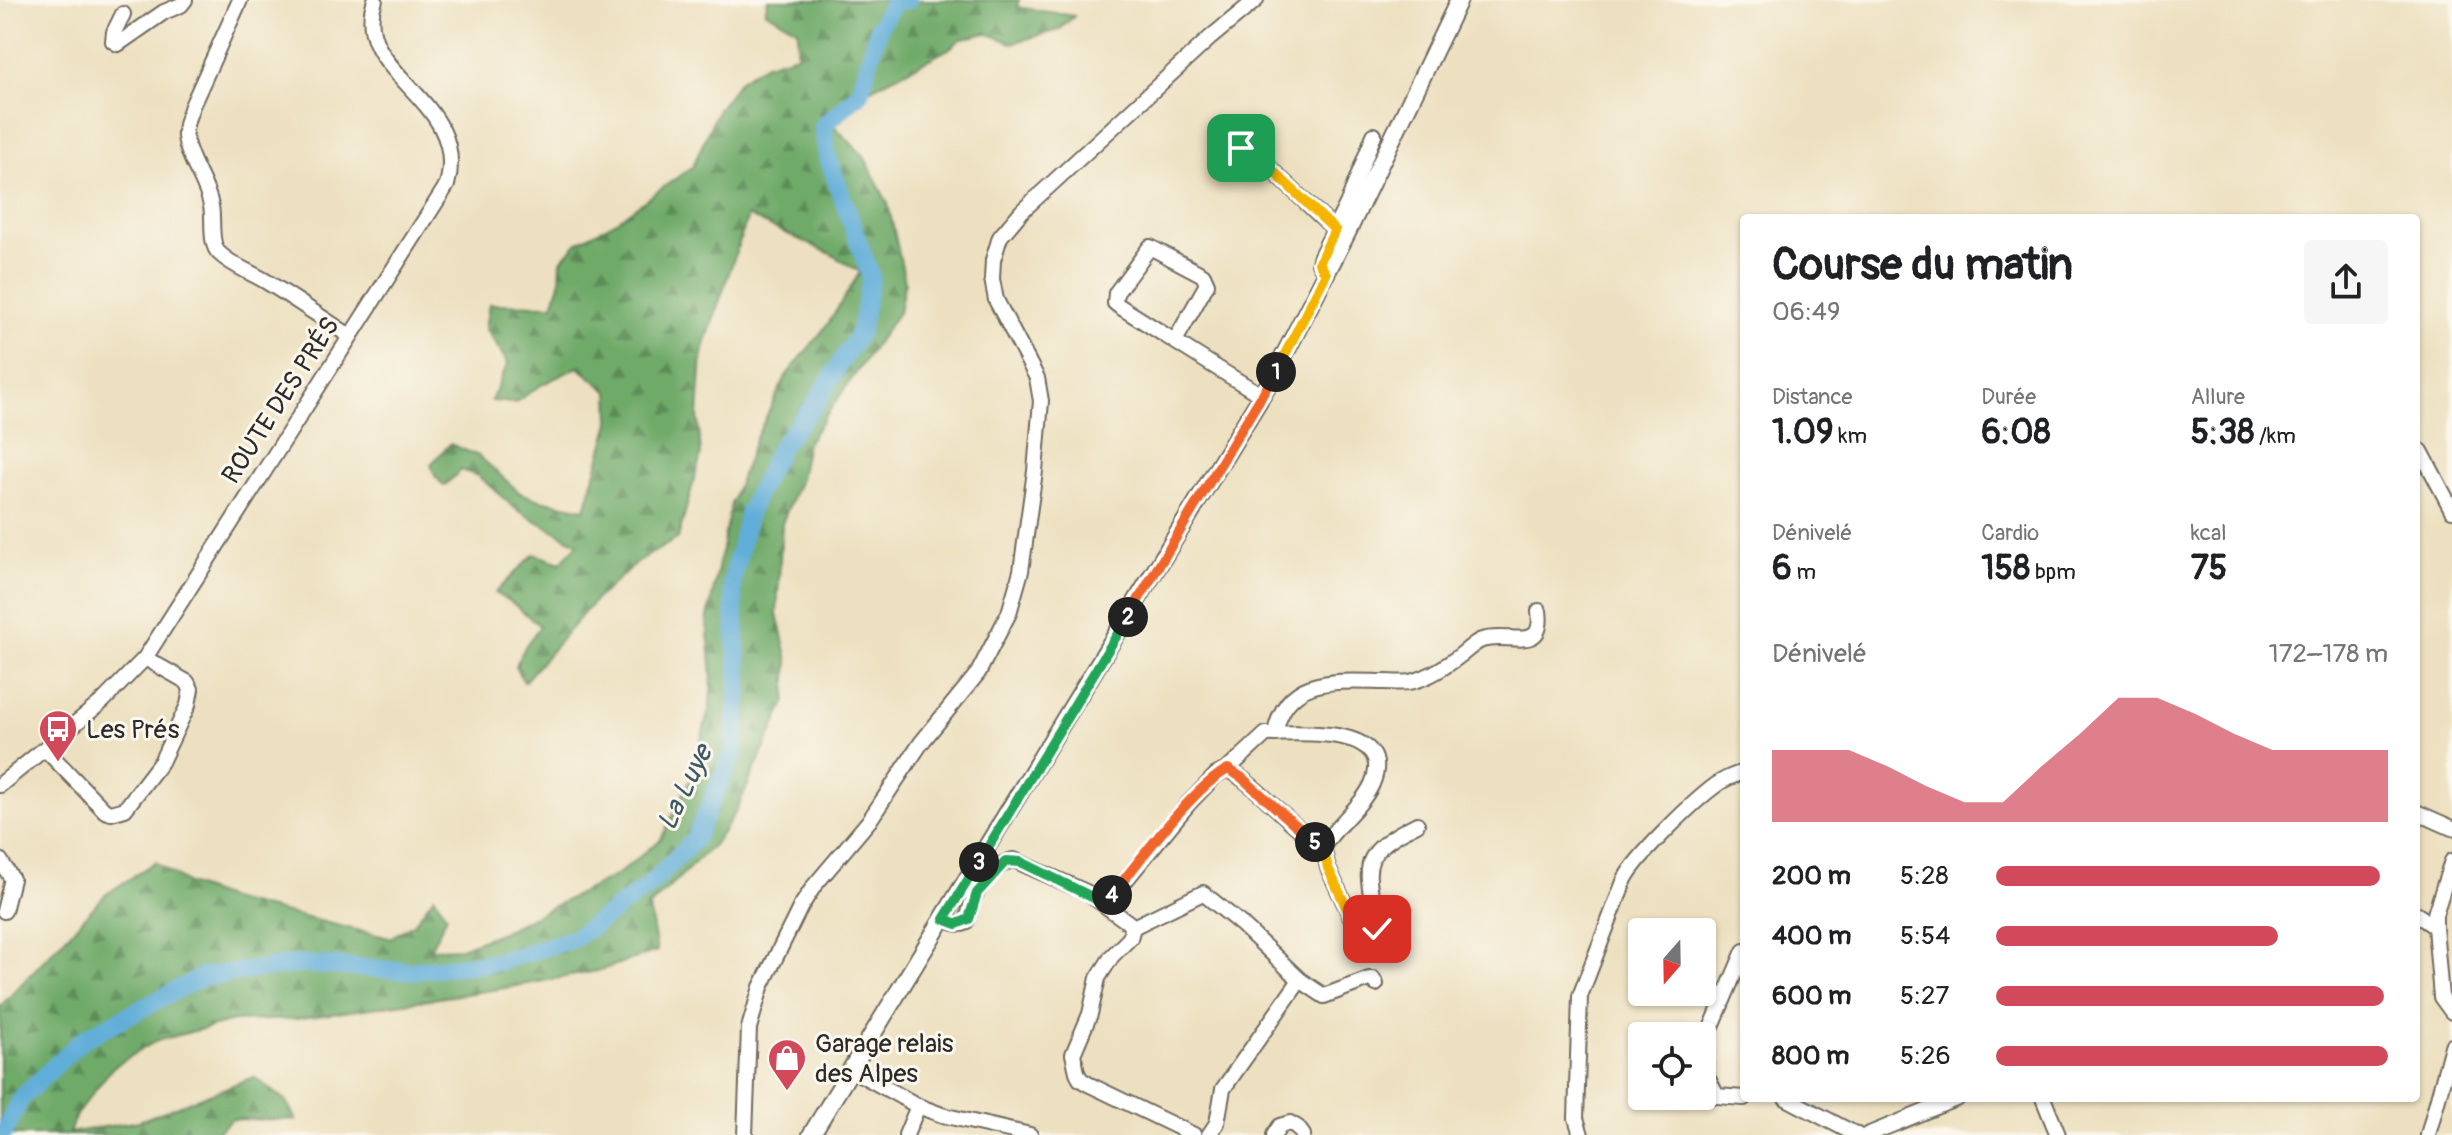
<!DOCTYPE html>
<html lang="fr">
<head>
<meta charset="utf-8">
<style>
  :root { --surface:#fff; --page:#f6f6f6; --text:#202124; --muted:#757577; --accent:#d1495b }
  body { margin:0; font-family:Pangolin,sans-serif; background:var(--page); color:var(--text); height:100vh; display:flex; flex-direction:column; font-size:30px; white-space:nowrap }
  * { box-sizing:border-box; margin:0 }
  p { font-size:26px; color:var(--muted) }
  .icon { flex:none; width:44px; height:44px; fill:none; stroke:currentColor; stroke-width:2; stroke-linecap:round; stroke-linejoin:round }
  .map { position:relative; flex:1; overflow:hidden }
  .details { position:absolute; left:1740px; top:214px; width:680px; height:888px; display:flex; flex-direction:column; background:var(--surface); border-radius:8px; box-shadow:0 2px 6px #0004 }
  .details>* { flex:none }
  .needle { width:52px; rotate:200deg }
  .fabs { position:absolute; left:1628px; top:918px; display:grid; gap:16px }
  .fabs a { display:grid; place-items:center; width:88px; height:88px; border-radius:8px; background:var(--surface); box-shadow:0 2px 6px #0004; font-size:40px }
  .pin { position:absolute; display:grid; place-items:center; width:68px; height:68px; color:#fff; margin:-34px; border-radius:16px; box-shadow:0 4px 12px #0006 }
  .km { position:absolute; width:40px; height:40px; margin:-20px; border-radius:50%; background:#222; color:#fff; font-size:22px; line-height:40px; text-align:center }
  .round { display:grid; place-items:center; flex:none; width:84px; height:84px; border-radius:8px; background:var(--page) }
  .headline { display:flex; align-items:center; justify-content:space-between; height:136px; padding:0 32px }
  h1 { font-size:44px; font-weight:800; line-height:60px }
  .figures { display:grid; grid-template-columns:repeat(3,1fr); gap:12px; height:136px; padding:8px 32px }
  .figures div { display:grid; align-content:center }
  .figures b { font-size:34px; font-weight:800 }
  .figures small { font-size:22px; font-weight:400 }
  .figures p { font-size:22px }
  .chart { height:224px; padding:16px 32px }
  .chart p { display:flex; justify-content:space-between }
  .chart svg { width:100%; height:144px; margin-top:8px; fill:var(--accent); opacity:.7 }
  ul { padding:0 32px; list-style:none; font-size:26px }
  li { display:grid; grid-template-columns:128px 96px 1fr; align-items:center; height:60px }
  li i { height:20px; border-radius:10px; background:var(--accent) }
  .map>svg:first-child { display:block }
  .forest { fill:url(#forest-firs); stroke:#4d6a4a; stroke-width:2 }
  .lines { fill:none; stroke-linecap:round; stroke-linejoin:round }
  .river { stroke:#60add9; stroke-width:18 }
  .minor-casing { stroke:#6f6a5f; stroke-width:18 }
  .major-casing { stroke:#6f6a5f; stroke-width:20 }
  .minor { stroke:#fff; stroke-width:14 }
  .major { stroke:#fff; stroke-width:16 }
  .split-1-casing { stroke:#fff; stroke-width:16 }
  .split-2-casing { stroke:#fff; stroke-width:16 }
  .split-3-casing { stroke:#fff; stroke-width:16 }
  .split-4-casing { stroke:#fff; stroke-width:16 }
  .split-5-casing { stroke:#fff; stroke-width:16 }
  .split-6-casing { stroke:#fff; stroke-width:16 }
  .split-1 { stroke:#f5b400; stroke-width:10 }
  .split-2 { stroke:#f0652b; stroke-width:10 }
  .split-3 { stroke:#22a559; stroke-width:10 }
  .split-4 { stroke:#22a559; stroke-width:10 }
  .split-5 { stroke:#f0652b; stroke-width:10 }
  .split-6 { stroke:#f5b400; stroke-width:10 }
  .labels { text-anchor:middle; stroke-width:6; stroke-linejoin:round; paint-order:stroke }
  .street-label { font-size:26px; fill:#2b2b2b; stroke:#fbf7ec }
  .poi-label { font-size:26px; fill:#2b2b2b; stroke:#fbf7ec; text-anchor:start }
  .water-label { font-size:28px; font-style:italic; fill:#3e5868; stroke:#fbf7ec }
</style>
</head>
<body>
<div class="map">
<svg width="2452" height="1135" viewBox="0 0 2452 1135">
  <defs>
    <pattern id="forest-firs" width="22" height="20" patternUnits="userSpaceOnUse" patternTransform="scale(2)"><rect width="22" height="20" fill="#6faa69"/><path d="M5 1l3.5 6h-7zM16 11l3.5 6h-7z" fill="#5b8b57"/></pattern>
  </defs>
  <rect width="100%" height="100%" fill="#fbf7ec"/>
  <filter id="ink" filterUnits="userSpaceOnUse"><feTurbulence type="fractalNoise" baseFrequency=".0125" numOctaves="2"/><feDisplacementMap in="SourceGraphic" scale="16" xChannelSelector="R" yChannelSelector="G"/><feConvolveMatrix kernelMatrix="1 2 1 2 8 2 1 2 1" color-interpolation-filters="sRGB"/></filter>
  <filter id="wash" filterUnits="userSpaceOnUse"><feTurbulence type="fractalNoise" baseFrequency=".006" numOctaves="4" result="noise"/><feDisplacementMap in="SourceGraphic" scale="32" xChannelSelector="R" yChannelSelector="G"/><feGaussianBlur stdDeviation="1.8" result="paint"/><feColorMatrix in="noise" values="0 0 0 0 0 0 0 0 0 0 0 0 0 0 0 0 0 1.4 0 .05"/><feComposite in="paint" operator="in"/></filter>
  <g filter="url(#wash)">
    <rect width="100%" height="100%" fill="#ede0c0"/>
    <!-- forest -->
    <path class="forest" d="M768 0H1019L1017 7 1074 16 1059 30 1012 43 986 33 961 39 949 49 822 114 864 156 888 204 905 281 899 311 807 443 800 479 782 523 777 614 788 660 786 701 735 813 716 842 649 907 657 951 598 971 499 989 297 1019 233 1021 156 1041 113 1067 76 1115 69 1133 139 1121 254 1077 286 1101 296 1120 232 1119 213 1135H0V1007L105 895 155 862 188 884 229 899 390 938 414 923 434 896 447 916 430 949 461 948 502 932 617 875 661 839 691 778 710 706 712 675 707 622 731 504 755 440 786 376 828 324 860 272 829 253 748 216 702 354 698 416 701 455 678 538 639 561 597 598 524 682 515 667 526 645 540 626 510 601 495 593 534 554 560 563 578 544 517 510 478 476 461 470 444 486 435 476 431 464 450 444 479 456 520 493 540 500 585 509 610 422 609 392 578 367 543 384 514 403 491 401 508 363 485 328 489 304 553 305 560 283 561 261 578 242 615 222 693 166 718 109 741 79 766 64 797 55 798 30 765 11Z"/>
    <g class="lines">
      <!-- river -->
      <path class="river" d="M3 1135 21 1098 83 1039 202 977 299 964 411 971 497 962 573 939 649 886 694 840 734 751 739 681 732 582 749 511 780 447 814 405 860 332 871 277 827 155 823 126 860 93 879 27 894 2 908 0"/>
    </g>
  </g>
  <g filter="url(#ink)">
    <g class="lines">
      <defs>
        <g id="minor">
          <path d="M240 0 192 106C189 115 184 126 185 136 188 161 207 182 211 206 214 219 209 244 219 253 232 266 251 272 267 282 295 299 322 318 350 336"/>
          <path d="M123 14 114 32 113 41 118 44 164 12 181 5 185 0"/>
          <path d="M1241 148 1254 153 1335 230"/>
          <path d="M1326 274 1319 263 1321 256 1348 202 1374 135"/>
          <path d="M1175 341 1207 284 1203 275 1150 247 1116 293 1115 303 1119 306C1167 336 1214 367 1263 396"/>
          <path d="M2421 451 2452 510"/>
          <path d="M1275 734C1285 675 1337 681 1383 682 1393 682 1404 684 1414 681 1432 676 1448 665 1462 654 1469 649 1475 642 1482 640 1508 631 1545 655 1539 611"/>
          <path d="M45 749 105 811 111 813 125 809 161 762 188 705 191 689 187 682 145 658"/>
          <path d="M1228 769C1263 790 1288 825 1323 847"/>
          <path d="M0 785 103 701 145 658 447 185C471 98 349 74 375 0"/>
          <path d="M2416 812 2452 828"/>
          <path d="M0 860 12 879 4 911"/>
          <path d="M1106 904 1189 803 1216 775 1228 769 1266 734C1296 733 1398 725 1372 784 1361 808 1336 824 1323 847L1328 868 1356 928 1364 934H1373L1377 929C1368 868 1353 856 1417 824"/>
          <path d="M2416 914 2435 927 2441 997 2452 1012"/>
          <path d="M944 919C971 932 966 919 973 900 978 886 999 861 1014 860L1088 893 1129 923 1132 931 1130 938 1112 956 1098 978 1090 1014 1073 1054 1077 1072 1080 1079 1088 1084 1194 1135"/>
          <path d="M2435 927V914L2452 861"/>
          <path d="M1131 928 1203 893 1241 924 1300 980 1223 1089 1217 1123 1209 1135"/>
          <path d="M1744 951 1704 1045 1707 1077 1717 1096 1744 1098"/>
          <path d="M1300 980 1324 996 1369 979H1373L1376 984"/>
          <path d="M851 1069 918 1106 942 1115 1030 1135"/>
          <path d="M1786 1098 1857 1135"/>
          <path d="M2043 1098 2058 1135"/>
          <path d="M745 1135 749 1028 761 987 801 906 814 886 869 821 921 743 978 673 1009 613 1021 571 1035 471 1041 401 1037 378 996 300 992 279 993 260 1000 237 1022 211 1210 38 1256 0"/>
          <path d="M906 1135 918 1106"/>
          <path d="M1274 1135 1280 1126 1290 1123 1297 1127 1303 1135"/>
          <path d="M1581 1135 1576 1118 1580 996 1625 879C1637 856 1694 801 1716 785 1724 779 1734 775 1744 772"/>
          <path d="M1867 1135 1958 1098"/>
          <path d="M2428 1135 2452 1046"/>
        </g>
        <path id="major" d="M811 1135 1272 379 1347 233 1459 0"/>
      </defs>
      <!-- minor casing -->
      <use href="#minor" class="minor-casing"/>
      <!-- major casing -->
      <use href="#major" class="major-casing"/>
      <!-- minor -->
      <use href="#minor" class="minor"/>
      <!-- major -->
      <use href="#major" class="major"/>
    </g>
  </g>
  <g class="lines" filter="url(#ink)">
    <defs>
      <path id="split-1" d="M1241 148 1254 153 1335 230 1319 263 1326 274 1276 372"/>
      <path id="split-2" d="M1128 617 1276 372"/>
      <path id="split-3" d="M979 862 1128 617"/>
      <path id="split-4" d="M979 862 944 919 957 924 969 919 977 893 1006 861 1021 862 1106 904 1112 895"/>
      <path id="split-5" d="M1112 895C1139 862 1192 788 1228 769L1241 777 1315 842"/>
      <path id="split-6" d="M1315 842 1323 847 1328 868 1356 928 1364 934H1373L1377 929"/>
    </defs>
    <!-- split-1 casing -->
    <use href="#split-1" class="split-1-casing"/>
    <!-- split-2 casing -->
    <use href="#split-2" class="split-2-casing"/>
    <!-- split-3 casing -->
    <use href="#split-3" class="split-3-casing"/>
    <!-- split-4 casing -->
    <use href="#split-4" class="split-4-casing"/>
    <!-- split-5 casing -->
    <use href="#split-5" class="split-5-casing"/>
    <!-- split-6 casing -->
    <use href="#split-6" class="split-6-casing"/>
    <!-- split-1 -->
    <use href="#split-1" class="split-1"/>
    <!-- split-2 -->
    <use href="#split-2" class="split-2"/>
    <!-- split-3 -->
    <use href="#split-3" class="split-3"/>
    <!-- split-4 -->
    <use href="#split-4" class="split-4"/>
    <!-- split-5 -->
    <use href="#split-5" class="split-5"/>
    <!-- split-6 -->
    <use href="#split-6" class="split-6"/>
  </g>
  <!-- icons -->
  <defs>
    <symbol id="bus-pin" viewBox="-11 -11 22 30"><path d="M0 17L-7.5 6A9.5 9.5 0 1 1 7.5 6Z" fill="#d1495b" stroke="#fbf7ec"/><path d="M-5-6H5V4H4V6H2V4H-2V6H-4V4H-5ZM-3.5-4V0h7V-4ZM-3.5 1.2v1.5H-2V1.2ZM2 1.2v1.5H3.5V1.2Z" fill="#fff"/></symbol>
    <symbol id="shop-pin" viewBox="-11 -11 22 30"><path d="M0 17L-7.5 6A9.5 9.5 0 1 1 7.5 6Z" fill="#d1495b" stroke="#fbf7ec"/><path d="M-5-2.5h2.3a2.7 3.5 0 0 1 5.4 0H5L5.5 6h-11ZM-1.5-2.5h3a1.5 2.3 0 0 0-3 0Z" fill="#fff"/></symbol>
  </defs>
  <g fill-rule="evenodd">
    <use href="#bus-pin" x="36" y="707" width="44" height="60"/>
    <use href="#shop-pin" x="765" y="1036" width="44" height="60"/>
  </g>
  <g class="labels">
    <!-- street labels -->
    <g class="street-label">
      <text transform="translate(280 400) rotate(-57)" y="9">ROUTE DES PRÉS</text>
    </g>
    <!-- poi labels -->
    <g class="poi-label">
      <text x="86" y="738">Les Prés</text>
      <text x="815" y="1052">Garage relais<tspan x="815" dy="30">des Alpes</tspan></text>
    </g>
    <!-- water labels -->
    <g class="water-label">
      <text transform="translate(684 787) rotate(-64)" y="10">La Luye</text>
    </g>
  </g>
</svg>
<div class="fabs">
<a><svg class="needle" viewBox="-14 -14 28 28"><path d="M0-13l5 13h-10z" fill="#e53935"/><path d="M0 13l5-13h-10z" fill="#757577"/></svg></a>
<a><svg class="icon" aria-label="locate" viewBox="0 0 24 24"><circle cx="12" cy="12" r="6"/><path d="M12 2v4M12 18v4M2 12h4M18 12h4"/></svg></a>
</div>
<div class="pin" style="left:1241px;top:148px;background:#1e9e55"><svg class="icon" aria-label="arrive" viewBox="0 0 24 24"><path d="M6 21V4h12l-3 4 3 4H6"/></svg></div>
<div class="pin" style="left:1377px;top:929px;background:#d93025"><svg class="icon" aria-label="check" viewBox="0 0 24 24"><path d="M5 12l5 5 9-10"/></svg></div>
<b class="km" style="left:1276px;top:372px">1</b>
<b class="km" style="left:1128px;top:617px">2</b>
<b class="km" style="left:979px;top:862px">3</b>
<b class="km" style="left:1112px;top:895px">4</b>
<b class="km" style="left:1315px;top:842px">5</b>
<section class="details">
<div class="headline"><div><h1>Course du matin</h1><p>06:49</p></div><a class="round"><svg class="icon" aria-label="share" viewBox="0 0 24 24"><path d="M12 15V3M7 8l5-5 5 5M5 13v7h14v-7"/></svg></a></div>
<div class="figures">
<div><p>Distance</p><b>1.09<small> km</small></b></div>
<div><p>Durée</p><b>6:08</b></div>
<div><p>Allure</p><b>5:38<small> /km</small></b></div>
</div>
<div class="figures">
<div><p>Dénivelé</p><b>6<small> m</small></b></div>
<div><p>Cardio</p><b>158<small> bpm</small></b></div>
<div><p>kcal</p><b>75</b></div>
</div>
<div class="chart"><p><span>Dénivelé</span>172–178 m</p>
<svg viewBox="0 0 160 44" preserveAspectRatio="none"><path d="M0 44V22L10 22L20 22L30 27L40 33L50 38L60 38L70 27L80 17L90 6L100 6L110 11L120 17L130 22L140 22L150 22L160 22V44z"/></svg>
</div>
<ul>
<li><b>200 m</b>5:28<i style="width:98%"></i></li>
<li><b>400 m</b>5:54<i style="width:72%"></i></li>
<li><b>600 m</b>5:27<i style="width:99%"></i></li>
<li><b>800 m</b>5:26<i style="width:100%"></i></li>
</ul>
</section>
</div>
</body>
</html>
